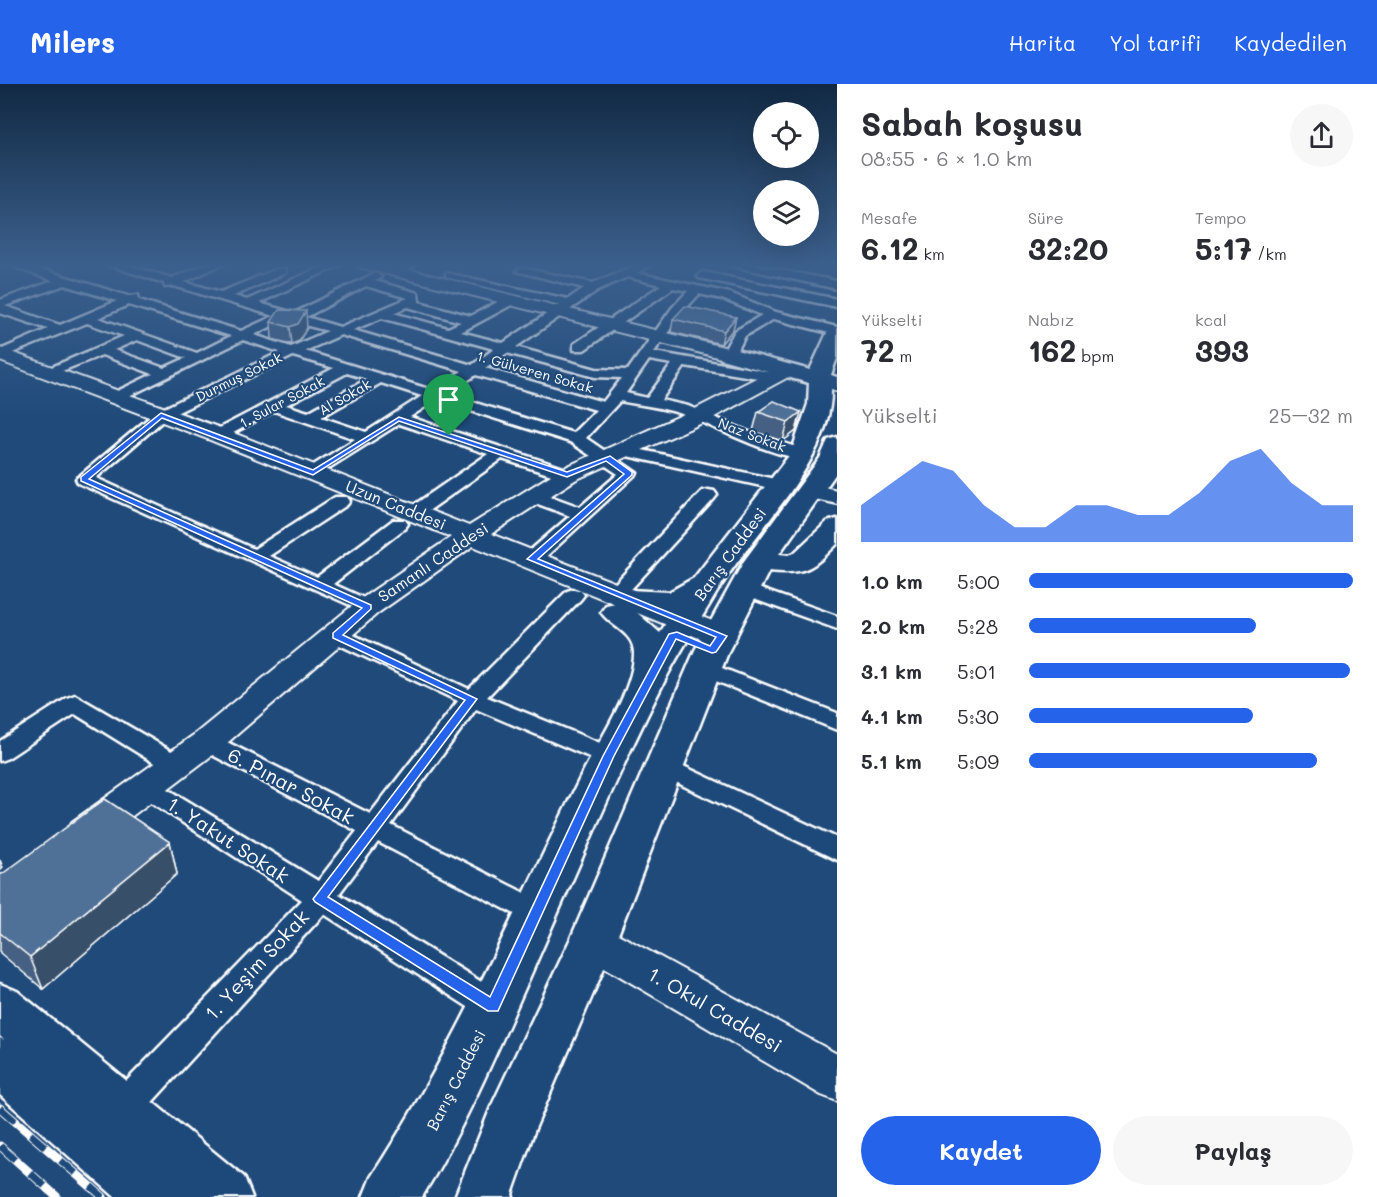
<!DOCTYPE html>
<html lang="tr">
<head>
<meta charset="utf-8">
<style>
  :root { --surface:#fff; --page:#f7f7f7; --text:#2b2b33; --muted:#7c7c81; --accent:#2563eb }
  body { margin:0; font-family:Mali,sans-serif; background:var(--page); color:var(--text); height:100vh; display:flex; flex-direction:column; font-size:22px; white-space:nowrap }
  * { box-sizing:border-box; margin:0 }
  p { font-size:20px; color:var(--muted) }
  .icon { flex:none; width:33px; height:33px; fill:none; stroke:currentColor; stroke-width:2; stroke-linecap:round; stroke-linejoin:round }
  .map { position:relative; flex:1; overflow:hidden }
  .side { display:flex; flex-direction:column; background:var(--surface); width:540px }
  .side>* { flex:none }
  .buttons { position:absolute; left:753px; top:18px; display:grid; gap:12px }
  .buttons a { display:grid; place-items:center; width:66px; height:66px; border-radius:50%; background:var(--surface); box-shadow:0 6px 24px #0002; font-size:30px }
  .pin { position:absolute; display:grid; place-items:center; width:51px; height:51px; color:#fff; margin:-62px -26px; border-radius:50% 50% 50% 0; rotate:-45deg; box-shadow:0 0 6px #0007 }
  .pin .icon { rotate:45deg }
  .round { display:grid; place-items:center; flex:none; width:63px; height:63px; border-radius:32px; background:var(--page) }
  .headline { display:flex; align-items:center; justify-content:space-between; height:102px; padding:0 24px }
  h1 { font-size:33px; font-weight:700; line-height:45px }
  .metrics { display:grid; grid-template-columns:repeat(3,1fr); gap:9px; height:102px; padding:6px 24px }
  .metrics div { display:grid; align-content:center }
  .metrics b { font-size:30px; font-weight:700 }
  .metrics small { font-size:16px; font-weight:400 }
  .metrics p { font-size:16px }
  .chart { height:168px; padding:12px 24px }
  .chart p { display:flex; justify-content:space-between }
  .chart svg { width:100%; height:108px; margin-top:6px; fill:var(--accent); opacity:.7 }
  .button { display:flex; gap:12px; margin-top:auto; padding:12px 24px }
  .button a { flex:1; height:69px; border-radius:36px; background:var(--accent); color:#fff; font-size:24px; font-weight:700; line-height:69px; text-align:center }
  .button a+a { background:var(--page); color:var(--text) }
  ul { padding:0 24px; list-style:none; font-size:20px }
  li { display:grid; grid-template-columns:96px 72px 1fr; align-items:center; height:45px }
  li i { height:15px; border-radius:8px; background:var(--accent) }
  header { display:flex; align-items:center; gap:36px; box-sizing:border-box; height:84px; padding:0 30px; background:var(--accent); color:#fff }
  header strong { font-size:28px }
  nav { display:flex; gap:33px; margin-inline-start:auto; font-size:21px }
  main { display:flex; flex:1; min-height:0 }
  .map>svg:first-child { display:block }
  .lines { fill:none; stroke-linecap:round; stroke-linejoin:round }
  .street-casing { stroke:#fff; stroke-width:5 }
  .secondary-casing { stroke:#fff; stroke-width:4 }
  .primary-casing { stroke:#fff; stroke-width:5 }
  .highway-casing { stroke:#fff; stroke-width:5 }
  .street { fill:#1f4a7a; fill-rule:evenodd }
  .secondary { fill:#1f4a7a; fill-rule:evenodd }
  .primary { fill:#1f4a7a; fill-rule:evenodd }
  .highway { fill:#1f4a7a; fill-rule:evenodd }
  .rail-casing { stroke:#fff; stroke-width:9 }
  .rail { stroke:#1f4a7a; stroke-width:7; stroke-dasharray:20; stroke-linecap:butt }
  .wall { fill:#456182; stroke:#fff; stroke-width:1.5 }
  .shaded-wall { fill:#384f6a; stroke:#fff; stroke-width:1.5 }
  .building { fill:#507197; stroke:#fff; stroke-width:1.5 }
  .route { fill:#2563eb; stroke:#fff; stroke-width:1.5; fill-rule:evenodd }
  .labels { text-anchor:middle; stroke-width:4.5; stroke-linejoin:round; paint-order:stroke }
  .far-street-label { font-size:14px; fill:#fff; stroke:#1f4a7a }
  .street-label { font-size:16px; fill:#fff; stroke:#1f4a7a }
  .near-street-label { font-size:20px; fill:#fff; stroke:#1f4a7a }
</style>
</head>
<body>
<header>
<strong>Milers</strong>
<nav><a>Harita</a><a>Yol tarifi</a><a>Kaydedilen</a></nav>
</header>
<main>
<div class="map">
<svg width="837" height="1113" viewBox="0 0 837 1113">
  <rect width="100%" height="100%" fill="#1f4a7a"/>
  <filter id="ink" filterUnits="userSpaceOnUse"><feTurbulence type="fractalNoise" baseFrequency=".0167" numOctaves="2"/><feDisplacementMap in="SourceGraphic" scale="12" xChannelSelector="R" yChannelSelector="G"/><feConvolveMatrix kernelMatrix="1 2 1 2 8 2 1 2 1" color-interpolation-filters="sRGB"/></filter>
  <g filter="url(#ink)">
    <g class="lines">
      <defs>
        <g id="street">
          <path d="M6 180H24L128 212 138 211 139 216 241 247 274 232 174 202 165 203 164 199 105 180H123L172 194 207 180H223L184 198 221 208 277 185H285V189L234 212 247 216 327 180H342L259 219 294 229 375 189 381 193 375 197 418 209 419 218 471 232 507 213H515V219L461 248 503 259 560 221 446 193V189L568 215 584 204 516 187 522 184 593 199 638 180H653L637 189 730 209 776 228 837 243V251L774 235 745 252 734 273H724L722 270 735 247 762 231 722 215 699 210 681 230 654 268 775 289 782 293 775 297 685 282 661 316 688 322 754 350 809 367 811 370 809 373C784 380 706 338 679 329 660 323 640 321 620 317L586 354 637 389 539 479H525L523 475 525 471 570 432 527 416 524 412 527 408H539L580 423 618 390 570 358 436 316 410 333 573 387 575 391 567 396 502 375 420 433H408L405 429 408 425 488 370 399 340 313 394 305 389 307 385 355 355 274 327 224 354H212L210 351 212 348 334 284 293 272 166 334 96 394 254 465 335 413H347L350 417 347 421 269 472 317 493 393 436H405L408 440 405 444 333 500 375 519 378 523 375 527 368 529 78 399 76 395 156 328 280 268 243 256 119 317H109L107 314 109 311 153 290 102 271 52 291H42L40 288 124 252 87 239 0 274V266L48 245 0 229V216L53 197ZM627 193 661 201 574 260V266H584L673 204 688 207 672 224 628 286 596 285 516 263 598 206ZM65 201 117 217 60 241 5 222ZM366 202 408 214 340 243 306 233ZM129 221 231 252 197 269 98 234ZM408 223 461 238 448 244 393 229ZM382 234 494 265 472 281 353 246ZM286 235 289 237 328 247 291 263 254 251ZM341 251 462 287 432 306 305 267ZM137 256 186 274 164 284 114 266ZM507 269 595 293 622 294 603 318 485 284ZM649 276 672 280 647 314 626 309ZM347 289 367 295 308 328 286 321ZM476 291 596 326 573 349 446 310ZM381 299 422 312 366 348 321 333Z"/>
          <path d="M402 180H417L399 190H391V186Z"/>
          <path d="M724 180H748L837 197V205Z"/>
          <path d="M703 188 837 215V223L699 194 697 192Z"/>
          <path d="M624 362 779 396 788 401 779 406 618 370 616 367 618 364Z"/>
          <path d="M708 406 714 407 717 411 714 415 623 514H609L606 510 609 506 702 407Z"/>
          <path d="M744 499 837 532V545L737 509 734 505Z"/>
          <path d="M574 505 581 507 584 511 581 515 487 613 617 666 621 672 617 678 609 681 601 678 476 625 391 741 546 820 550 828 546 836 536 840 526 836 378 758 339 810 504 912 508 922 504 932 493 936 482 932 324 830 134 1038 122 1042 110 1038 105 1026 110 1014 302 816 137 709 134 703 137 697 146 694 155 697 318 797 357 747 199 664 195 658 199 652 207 650 215 652 370 730 458 617 329 556 326 551 329 546H343L469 605 567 507Z"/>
          <path d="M704 577 837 629V646L696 589 693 584 696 579Z"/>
          <path d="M75 611 185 675 188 681 185 687 176 690 167 687 75 630 8 674 0 677V657L67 614Z"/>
          <path d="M664 673 837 754V776L655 688 652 682 655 676Z"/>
        </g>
        <g id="secondary">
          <path d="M357 180H386L736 266 739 270 729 276 359 183Z"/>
          <path d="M0 264 226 346 469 442 559 386 693 326 778 283H792L795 287 792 291 709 336 575 396 491 450 733 545 737 552 733 559 722 561 711 559 473 462 378 529 219 666 98 758 85 762 72 758 66 748 72 738 195 650 358 517 451 453 210 356 0 277Z"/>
          <path d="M811 400 837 406V420L802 412 799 407 802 402Z"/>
          <path d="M593 838 607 844 837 970V1017L821 1011 579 868 573 856 579 844Z"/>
        </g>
        <g id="primary">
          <path d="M837 243V274L831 291 837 293V307L831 305C833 379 749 451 714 513 698 540 680 567 665 596 618 688 578 784 536 879 501 958 468 1038 422 1113H363L371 1093C453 968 513 830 579 696 596 661 635 606 634 568 633 548 611 543 601 528L606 521 616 519 613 515 618 508 629 506 669 508 694 494 791 369 808 320 809 299 721 275 718 270 721 265 729 264 810 286 827 249 830 245ZM633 525 673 527 660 549Z"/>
          <path d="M837 353V388L779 470 789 471 794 469 827 438 837 435V460C812 485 805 491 769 487L729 566 616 856 535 1045 511 1113H455L491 1023 570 856 695 566 744 477 820 374 828 356Z"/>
        </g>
        <g id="highway">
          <path d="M0 900 17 907 244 1093 252 1113H115L0 1011V954L4 956 0 952Z"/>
          <path d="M485 1082 505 1090 513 1113H457L465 1090Z"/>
        </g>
      </defs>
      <!-- street casing -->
      <use href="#street" class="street-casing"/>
      <!-- secondary casing -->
      <use href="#secondary" class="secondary-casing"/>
      <!-- primary casing -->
      <use href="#primary" class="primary-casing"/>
      <!-- highway casing -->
      <use href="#highway" class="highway-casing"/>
      <!-- street -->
      <use href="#street" class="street"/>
      <!-- secondary -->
      <use href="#secondary" class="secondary"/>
      <!-- primary -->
      <use href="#primary" class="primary"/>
      <!-- highway -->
      <use href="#highway" class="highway"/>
      <defs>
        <g id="rail">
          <path d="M0 1024 103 1113"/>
          <path d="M0 1062 57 1113"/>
        </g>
      </defs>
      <!-- rail casing -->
      <use href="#rail" class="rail-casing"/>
      <!-- rail -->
      <use href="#rail" class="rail"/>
    </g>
    <!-- wall -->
    <g class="wall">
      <path d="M736 233 733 245 721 260 671 248 673 235Z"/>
      <path d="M271 238 307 244 299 257 292 260 272 255Z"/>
      <path d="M774 317 796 347 783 357 753 347 758 328Z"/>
      <path d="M170 758 177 790 43 905 0 869V790Z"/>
    </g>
    <!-- shaded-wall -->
    <g class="shaded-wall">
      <path d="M306 227 307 244 299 257 292 260 290 243Z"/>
      <path d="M736 233 733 245 721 260 724 247Z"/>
      <path d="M801 328 796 347 783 357 788 338Z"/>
      <path d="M170 758 177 790 43 905 30 873Z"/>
      <path d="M0 776 3 783 0 786Z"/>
    </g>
    <!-- building -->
    <g class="building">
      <path d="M685 222 736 233 724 247 673 235Z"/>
      <path d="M279 226 306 227 298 240 290 243 271 238Z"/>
      <path d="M774 317 801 328 788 338 758 328Z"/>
      <path d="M105 715 170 758 30 873 0 849V790H2Z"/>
    </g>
  </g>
  <!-- sky -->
  <linearGradient id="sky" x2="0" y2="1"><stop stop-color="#112943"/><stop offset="0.54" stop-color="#3c608d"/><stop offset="1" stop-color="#3c608d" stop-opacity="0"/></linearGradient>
  <rect width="837" height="336" fill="url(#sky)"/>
  <!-- route -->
  <path class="route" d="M161 329 313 386 399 333 567 388 610 372 632 388V391L538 475 727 552 716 568 712 569 676 555 614 672 498 927H488L315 818 313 815 465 616 333 554V549L362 524 81 397V393ZM162 334 313 391 399 337 567 393 606 377 624 390 527 475 716 553 710 562 677 548 669 550 603 672 490 913 328 813 477 615 343 551 371 525V521L89 395Z"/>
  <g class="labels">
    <!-- far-street labels -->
    <g class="far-street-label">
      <text transform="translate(535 288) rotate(16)" y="5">1. Gülveren Sokak</text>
      <text transform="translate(239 293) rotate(-26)" y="5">Durmuş Sokak</text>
      <text transform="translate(345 313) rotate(-30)" y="5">Al Sokak</text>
      <text transform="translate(282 318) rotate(-28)" y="5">1. Sular Sokak</text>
      <text transform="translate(752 351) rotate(21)" y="5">Naz Sokak</text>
    </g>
    <!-- street labels -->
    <g class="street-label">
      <text transform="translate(396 421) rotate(22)" y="6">Uzun Caddesi</text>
      <text transform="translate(730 470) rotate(-54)" y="6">Barış Caddesi</text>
      <text transform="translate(433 478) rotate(-34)" y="6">Samanlı Caddesi</text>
      <text transform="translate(456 996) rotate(-63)" y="6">Barış Caddesi</text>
    </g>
    <!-- near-street labels -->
    <g class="near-street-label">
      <text transform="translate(291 702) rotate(28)" y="7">6. Pınar Sokak</text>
      <text transform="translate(228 756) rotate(33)" y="7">1. Yakut Sokak</text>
      <text transform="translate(257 881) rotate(-47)" y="7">1. Yeşim Sokak</text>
      <text transform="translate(715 926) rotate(30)" y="7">1. Okul Caddesi</text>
    </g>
  </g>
</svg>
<div class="buttons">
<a><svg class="icon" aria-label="locate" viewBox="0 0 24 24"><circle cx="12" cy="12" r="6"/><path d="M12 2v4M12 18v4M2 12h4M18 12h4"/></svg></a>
<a><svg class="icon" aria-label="layers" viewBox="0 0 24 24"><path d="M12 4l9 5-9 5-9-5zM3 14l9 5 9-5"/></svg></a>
</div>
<div class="pin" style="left:449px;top:352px;background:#1e9e55"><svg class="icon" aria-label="arrive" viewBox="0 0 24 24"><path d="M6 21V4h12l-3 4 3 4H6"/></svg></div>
</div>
<section class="side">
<div class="headline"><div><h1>Sabah koşusu</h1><p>08:55 · 6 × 1.0 km</p></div><a class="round"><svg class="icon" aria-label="share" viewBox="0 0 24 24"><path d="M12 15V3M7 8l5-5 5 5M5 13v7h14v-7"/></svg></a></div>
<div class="metrics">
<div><p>Mesafe</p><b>6.12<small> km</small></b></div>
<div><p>Süre</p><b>32:20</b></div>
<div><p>Tempo</p><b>5:17<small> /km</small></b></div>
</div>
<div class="metrics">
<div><p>Yükselti</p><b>72<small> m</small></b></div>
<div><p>Nabız</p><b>162<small> bpm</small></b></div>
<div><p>kcal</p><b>393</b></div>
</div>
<div class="chart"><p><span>Yükselti</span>25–32 m</p>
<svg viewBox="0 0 160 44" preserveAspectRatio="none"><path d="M0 44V29L10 20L20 11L30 15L40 29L50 38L60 38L70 29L80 29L90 33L100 33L110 24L120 11L130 6L140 20L150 29L160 29V44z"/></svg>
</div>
<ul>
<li><b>1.0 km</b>5:00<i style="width:100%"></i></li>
<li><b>2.0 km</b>5:28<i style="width:70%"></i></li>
<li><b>3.1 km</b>5:01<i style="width:99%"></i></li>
<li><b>4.1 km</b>5:30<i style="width:69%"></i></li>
<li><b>5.1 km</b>5:09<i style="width:89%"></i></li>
</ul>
<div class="button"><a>Kaydet</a><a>Paylaş</a></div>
</section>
</main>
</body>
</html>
